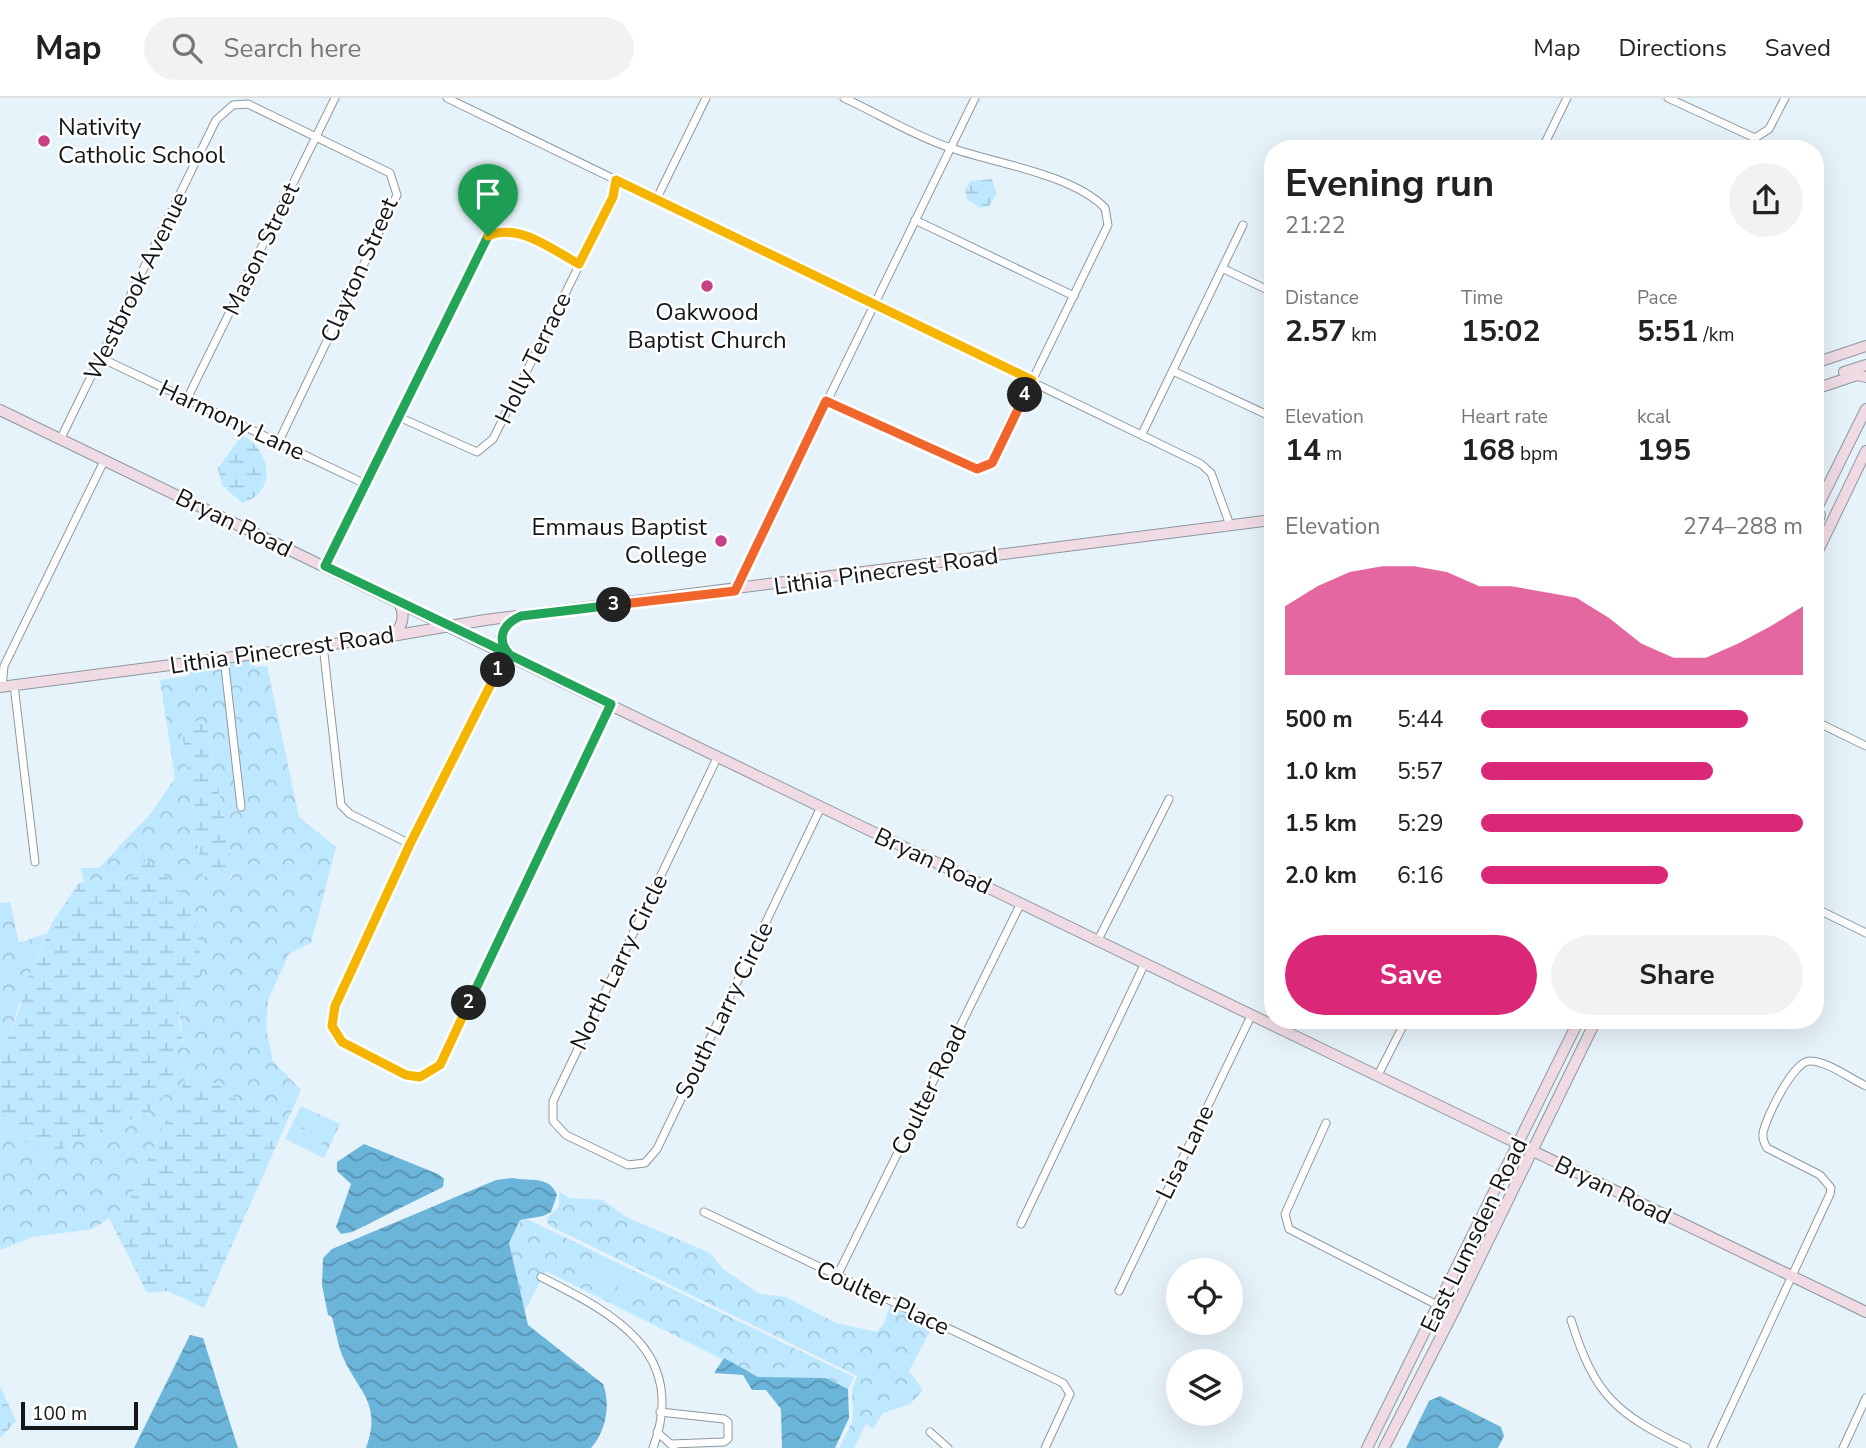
<!DOCTYPE html>
<html lang="en">
<head>
<meta charset="utf-8">
<style>
  :root { --surface:#fff; --page:#f2f2f2; --text:#222; --muted:#767676; --line:#e0e0e0; --accent:#db2777 }
  body { margin:0; font-family:"Nunito Sans",sans-serif; background:var(--page); color:var(--text); height:100vh; display:flex; flex-direction:column; font-size:26px; white-space:nowrap }
  * { box-sizing:border-box; margin:0 }
  p { font-size:23px; color:var(--muted) }
  .icon { flex:none; width:38px; height:38px; fill:none; stroke:currentColor; stroke-width:2; stroke-linecap:round; stroke-linejoin:round }
  .map { position:relative; flex:1; overflow:hidden }
  .panel { position:absolute; left:1264px; top:42px; width:560px; height:889px; display:flex; flex-direction:column; background:var(--surface); border-radius:28px; box-shadow:0 7px 28px #0002 }
  .panel>* { flex:none }
  .buttons { position:absolute; left:1166px; top:1160px; display:grid; gap:14px }
  .buttons a { display:grid; place-items:center; width:77px; height:77px; border-radius:50%; background:var(--surface); box-shadow:0 7px 28px #0002; font-size:35px }
  .scale { position:absolute; left:21px; bottom:18px; width:117px; box-sizing:border-box; padding-left:7px; border:4px solid #131719; border-top:0; font-size:19px; line-height:24px; white-space:nowrap; color:#131719; -webkit-text-stroke:5px #fff; paint-order:stroke }
  .pin { position:absolute; display:grid; place-items:center; width:60px; height:60px; color:#fff; margin:-72px -30px; border-radius:50% 50% 50% 0; rotate:-45deg; box-shadow:0 0 7px #0007 }
  .pin .icon { rotate:45deg }
  .km { position:absolute; width:35px; height:35px; margin:-18px; border-radius:50%; background:#222; color:#fff; font-size:19px; line-height:35px; text-align:center }
  .round { display:grid; place-items:center; flex:none; width:74px; height:74px; border-radius:37px; background:var(--page) }
  .headline { display:flex; align-items:center; justify-content:space-between; height:119px; padding:0 21px }
  h1 { font-size:38px; font-weight:700; line-height:52px }
  .figures { display:grid; grid-template-columns:repeat(3,1fr); gap:10px; height:119px; padding:7px 21px }
  .figures div { display:grid; align-content:center }
  .figures b { font-size:30px; font-weight:700 }
  .figures small { font-size:19px; font-weight:400 }
  .figures p { font-size:19px }
  .chart { height:196px; padding:14px 21px }
  .chart p { display:flex; justify-content:space-between }
  .chart svg { width:100%; height:126px; margin-top:7px; fill:var(--accent); opacity:.7 }
  .cta { display:flex; gap:14px; margin-top:auto; padding:14px 21px }
  .cta a { flex:1; height:80px; border-radius:42px; background:var(--accent); color:#fff; font-size:28px; font-weight:700; line-height:80px; text-align:center }
  .cta a+a { background:var(--page); color:var(--text) }
  ul { padding:0 21px; list-style:none; font-size:23px }
  li { display:grid; grid-template-columns:112px 84px 1fr; align-items:center; height:52px }
  li i { height:18px; border-radius:9px; background:var(--accent) }
  header { display:flex; align-items:center; gap:42px; box-sizing:border-box; height:98px; padding:0 35px; background:var(--surface); border-bottom:2px solid var(--line) }
  header strong { font-size:33px }
  nav { display:flex; gap:38px; margin-inline-start:auto; font-size:24px }
  .search { width:490px; height:63px; background:var(--page); display:flex; align-items:center; gap:18px; box-sizing:border-box; padding:0 24px; border-radius:38px; color:var(--muted); font-size:26px }
  .map>svg:first-child { display:block }
  .forest { fill:url(#forest-crowns); fill-rule:evenodd }
  .wetland { fill:url(#wetland-marsh) }
  .pitch { fill:#bee8ff }
  .water { fill:url(#water-waves) }
  .lines { fill:none; stroke-linecap:round; stroke-linejoin:round }
  .street-casing { stroke:#8d989e; stroke-width:9 }
  .secondary-casing { stroke:#8d989e; stroke-width:12 }
  .street { stroke:#fff; stroke-width:7 }
  .secondary { stroke:#f0dbe4; stroke-width:10 }
  .split-1-casing { stroke:#fff; stroke-width:14 }
  .split-2-casing { stroke:#fff; stroke-width:14 }
  .split-3-casing { stroke:#fff; stroke-width:14 }
  .split-4-casing { stroke:#fff; stroke-width:14 }
  .split-5-casing { stroke:#fff; stroke-width:14 }
  .split-1 { stroke:#22a559; stroke-width:9 }
  .split-2 { stroke:#f5b400; stroke-width:9 }
  .split-3 { stroke:#22a559; stroke-width:9 }
  .split-4 { stroke:#f0652b; stroke-width:9 }
  .split-5 { stroke:#f5b400; stroke-width:9 }
  .poi-dot { fill:#c64185; stroke:#fff; stroke-width:2.5 }
  .labels { text-anchor:middle; stroke-width:5; stroke-linejoin:round; paint-order:stroke }
  .poi-label { font-size:24px; fill:#131719; stroke:#fff; text-anchor:start }
  .street-label { font-size:24px; fill:#131719; stroke:#fff }
</style>
</head>
<body>
<header>
<strong>Map</strong>
<div class="search"><svg class="icon" aria-label="search" viewBox="0 0 24 24"><circle cx="10" cy="10" r="6"/><path d="M15 15l6 6"/></svg>Search here</div>
<nav><a>Map</a><a>Directions</a><a>Saved</a></nav>
</header>
<div class="map">
<svg width="1866" height="1350" viewBox="0 0 1866 1350">
  <defs>
    <pattern id="forest-crowns" width="20" height="18" patternUnits="userSpaceOnUse" patternTransform="scale(1.75)"><rect width="20" height="18" fill="#bee8ff"/><path d="M2 6a3 3 0 1 1 6 0M12 15a3 3 0 1 1 6 0" fill="none" stroke="#a2c6da"/></pattern>
    <pattern id="wetland-marsh" width="20" height="14" patternUnits="userSpaceOnUse" patternTransform="scale(1.75)"><rect width="20" height="14" fill="#bee8ff"/><path d="M1 5h8M5 5V1M11 12h8M15 12V8" fill="none" stroke="#a2c6da"/></pattern>
    <pattern id="water-waves" width="16" height="10" patternUnits="userSpaceOnUse" patternTransform="scale(1.75)"><rect width="16" height="10" fill="#6cb5da"/><path d="M0 5q4-4 8 0t8 0" fill="none" stroke="#5892b0"/></pattern>
  </defs>
  <rect width="100%" height="100%" fill="#e7f3fa"/>
  <!-- forest -->
  <g class="forest">
    <path d="M248 561 255 569 267 568 299 719 336 749 311 845 289 856 268 902 266 930 273 963 301 992 286 1026 236 1001C225 986 205 983 188 976L126 1109 93 1131 32 1139 0 1152V1012L23 1043 61 1052 92 1034 143 1018 159 1006 179 971 168 956 183 942 179 915 187 898 147 761 125 787 94 782 84 784 81 770H99L151 715 175 680 160 582 189 578 191 569ZM185 622 206 625 234 773 231 781 202 778 181 627Z"/>
    <path d="M10 804 19 845 47 835C28 876 16 919 0 961V805Z"/>
    <path d="M301 1008 340 1026 324 1060 285 1041Z"/>
    <path d="M559 1093 569 1100 603 1102 626 1119 710 1155 723 1171 760 1196 786 1199 836 1225 877 1234 884 1225 890 1208 933 1228 909 1273 923 1292 910 1306 883 1315 873 1331 866 1326 854 1350H839L853 1322 852 1292 857 1278 548 1127 547 1120 559 1109Z"/>
    <path d="M521 1122H529L854 1279 848 1291 826 1280 758 1279 546 1173 524 1214 509 1145Z"/>
  </g>
  <!-- wetland -->
  <g class="wetland">
    <path d="M992 81 997 96 989 108 980 110 967 101 965 92 970 83Z"/>
    <path d="M242 337C262 346 277 379 257 397 254 400 247 403 242 405L222 387 218 370Z"/>
    <path d="M185 622 206 625 234 773 228 782 202 778 181 627Z"/>
    <path d="M147 761C179 789 191 802 199 845 200 853 204 865 203 872 200 887 182 899 179 915 176 935 194 942 168 956L179 970 159 1006 143 1018 92 1034 61 1052 47 1053 23 1043 0 1012V961L20 909 25 887 52 825 79 785 94 782 125 787Z"/>
    <path d="M188 976C205 983 225 986 236 1001L286 1026 204 1210 168 1193 147 1195 109 1120 126 1109Z"/>
    <path d="M0 1288 16 1323 0 1340Z"/>
  </g>
  <!-- pitch -->
  <g class="pitch">
    <path d="M306 1013 333 1027 326 1041 299 1027Z"/>
    <path d="M299 1030 324 1042 318 1053 293 1041Z"/>
    <path d="M607 1161 640 1177 634 1193 629 1195 600 1181 596 1176Z"/>
  </g>
  <!-- water -->
  <g class="water">
    <path d="M364 1046 438 1076 444 1081 443 1089 352 1134 341 1136 336 1129 351 1086 337 1073V1064Z"/>
    <path d="M513 1080C531 1084 549 1077 557 1097L551 1114 543 1118 520 1122 509 1145 528 1227 603 1286C611 1307 606 1333 591 1350H366C384 1301 353 1291 340 1251 337 1242 335 1229 332 1219L328 1217 322 1187 323 1160 332 1151 496 1082Z"/>
    <path d="M190 1237 203 1240 238 1350H134Z"/>
    <path d="M724 1260 758 1279 826 1280 848 1291 849 1320 835 1350H782L781 1311 766 1292H752L743 1277 714 1275Z"/>
    <path d="M1440 1298 1501 1329 1504 1338 1498 1350H1406L1429 1303Z"/>
  </g>
  <g class="lines">
    <defs>
      <g id="street">
        <path d="M447 0 1201 366 1211 375 1230 427"/>
        <path d="M1668 0 1755 40 1769 31 1785 0"/>
        <path d="M1542 51 1567 0"/>
        <path d="M656 102 706 0"/>
        <path d="M915 122 1074 198"/>
        <path d="M1224 171 1272 194"/>
        <path d="M101 260 363 385"/>
        <path d="M1173 273 1272 319"/>
        <path d="M187 301 335 0"/>
        <path d="M826 303 968 369 977 371 992 365 1108 127 1105 110C1072 76 994 65 951 50 914 38 879 16 844 0"/>
        <path d="M399 319 477 354 493 341 613 99 616 82"/>
        <path d="M1142 336 1243 127"/>
        <path d="M60 342 216 22 233 7 248 6 390 75 397 97 279 343"/>
        <path d="M325 468 488 138C519 124 552 152 579 166"/>
        <path d="M735 492 975 0"/>
        <path d="M323 547 341 707 350 716 410 746"/>
        <path d="M507 555 410 746 335 908 332 927 342 944 406 977 420 979 440 967 611 606"/>
        <path d="M224 560 241 709"/>
        <path d="M14 587 35 764"/>
        <path d="M2 589 4 568 104 363"/>
        <path d="M1815 623 1866 648"/>
        <path d="M717 660 553 1003V1023L566 1037 628 1067 645 1065 657 1051 821 709"/>
        <path d="M1815 810 1866 835"/>
        <path d="M1098 842 1169 701"/>
        <path d="M1378 977 1406 922"/>
        <path d="M1326 1025 1285 1116 1289 1131 1453 1215"/>
        <path d="M704 1114 1063 1285 1070 1296 1045 1350"/>
        <path d="M1021 1126 1145 865"/>
        <path d="M837 1178 1021 805"/>
        <path d="M541 1179C612 1215 689 1253 653 1350"/>
        <path d="M1119 1193 1252 916"/>
        <path d="M1571 1222C1595 1299 1617 1316 1687 1350"/>
        <path d="M660 1314 724 1321 728 1324V1341L724 1344 671 1346"/>
        <path d="M657 1334 674 1349"/>
        <path d="M930 1334 948 1350"/>
        <path d="M1712 1350 1830 1096 1831 1090 1820 1077 1767 1050C1764 1045 1762 1041 1763 1035 1766 1019 1794 962 1810 963 1827 963 1851 981 1866 988"/>
        <path d="M1843 1350 1866 1300"/>
      </g>
      <g id="secondary">
        <path d="M1815 265 1866 248"/>
        <path d="M1844 274 1866 267"/>
        <path d="M1815 291 1857 277 1866 279"/>
        <path d="M0 312 1866 1214"/>
        <path d="M1815 414 1866 311"/>
        <path d="M1815 432 1820 417 1816 413"/>
        <path d="M1815 459 1866 353"/>
        <path d="M393 537C404 527 406 515 397 502"/>
        <path d="M508 555 501 539 506 527 517 520"/>
        <path d="M0 589 380 540 485 522 1272 422"/>
        <path d="M1367 1350 1579 922"/>
        <path d="M1384 1350 1453 1215 1596 922"/>
      </g>
    </defs>
    <!-- street casing -->
    <use href="#street" class="street-casing"/>
    <!-- secondary casing -->
    <use href="#secondary" class="secondary-casing"/>
    <!-- street -->
    <use href="#street" class="street"/>
    <!-- secondary -->
    <use href="#secondary" class="secondary"/>
  </g>
  <g class="lines">
    <defs>
      <path id="split-1" d="M488 138 325 468 507 555 498 572"/>
      <path id="split-2" d="M469 905 440 967 420 979 406 977 342 944 332 928 335 908 410 746 498 572"/>
      <path id="split-3" d="M469 905 611 606 510 557C495 541 503 526 521 518L614 507"/>
      <path id="split-4" d="M614 507 735 493 826 303 977 371 992 365 1025 297"/>
      <path id="split-5" d="M488 138C519 124 552 152 579 166L613 99 616 82 1032 282 1025 297"/>
    </defs>
    <!-- split-1 casing -->
    <use href="#split-1" class="split-1-casing"/>
    <!-- split-2 casing -->
    <use href="#split-2" class="split-2-casing"/>
    <!-- split-3 casing -->
    <use href="#split-3" class="split-3-casing"/>
    <!-- split-4 casing -->
    <use href="#split-4" class="split-4-casing"/>
    <!-- split-5 casing -->
    <use href="#split-5" class="split-5-casing"/>
    <!-- split-1 -->
    <use href="#split-1" class="split-1"/>
    <!-- split-2 -->
    <use href="#split-2" class="split-2"/>
    <!-- split-3 -->
    <use href="#split-3" class="split-3"/>
    <!-- split-4 -->
    <use href="#split-4" class="split-4"/>
    <!-- split-5 -->
    <use href="#split-5" class="split-5"/>
  </g>
  <!-- markers -->
  <g class="poi-dot">
    <circle cx="44" cy="43" r="7"/>
    <circle cx="707" cy="188" r="7"/>
    <circle cx="721" cy="443" r="7"/>
  </g>
  <g class="labels">
    <!-- poi labels -->
    <g class="poi-label">
      <text x="58" y="37">Nativity<tspan x="58" dy="28">Catholic School</tspan></text>
      <text x="707" y="222" text-anchor="middle">Oakwood<tspan x="707" dy="28">Baptist Church</tspan></text>
      <text x="707" y="437" text-anchor="end">Emmaus Baptist<tspan x="707" dy="28">College</tspan></text>
    </g>
    <!-- street labels -->
    <g class="street-label">
      <text transform="translate(261 151) rotate(-64)" y="8">Mason Street</text>
      <text transform="translate(359 172) rotate(-66)" y="8">Clayton Street</text>
      <text transform="translate(136 188) rotate(-64)" y="8">Westbrook Avenue</text>
      <text transform="translate(533 260) rotate(-64)" y="8">Holly Terrace</text>
      <text transform="translate(232 322) rotate(25)" y="8">Harmony Lane</text>
      <text transform="translate(234 425) rotate(26)" y="8">Bryan Road</text>
      <text transform="translate(886 473) rotate(-8)" y="8">Lithia Pinecrest Road</text>
      <text transform="translate(282 552) rotate(-8)" y="8">Lithia Pinecrest Road</text>
      <text transform="translate(933 763) rotate(25)" y="8">Bryan Road</text>
      <text transform="translate(619 864) rotate(-64)" y="8">North Larry Circle</text>
      <text transform="translate(724 912) rotate(-64)" y="8">South Larry Circle</text>
      <text transform="translate(929 992) rotate(-64)" y="8">Coulter Road</text>
      <text transform="translate(1185 1054) rotate(-64)" y="8">Lisa Lane</text>
      <text transform="translate(1613 1092) rotate(26)" y="8">Bryan Road</text>
      <text transform="translate(1474 1137) rotate(-64)" y="8">East Lumsden Road</text>
      <text transform="translate(883 1200) rotate(25)" y="8">Coulter Place</text>
    </g>
  </g>
</svg>
<div class="buttons">
<a><svg class="icon" aria-label="locate" viewBox="0 0 24 24"><circle cx="12" cy="12" r="6"/><path d="M12 2v4M12 18v4M2 12h4M18 12h4"/></svg></a>
<a><svg class="icon" aria-label="layers" viewBox="0 0 24 24"><path d="M12 4l9 5-9 5-9-5zM3 14l9 5 9-5"/></svg></a>
</div>
<div class="scale">100 m</div>
<div class="pin" style="left:488px;top:138px;background:#1e9e55"><svg class="icon" aria-label="arrive" viewBox="0 0 24 24"><path d="M6 21V4h12l-3 4 3 4H6"/></svg></div>
<b class="km" style="left:498px;top:572px">1</b>
<b class="km" style="left:469px;top:905px">2</b>
<b class="km" style="left:614px;top:507px">3</b>
<b class="km" style="left:1025px;top:297px">4</b>
<section class="panel">
<div class="headline"><div><h1>Evening run</h1><p>21:22</p></div><a class="round"><svg class="icon" aria-label="share" viewBox="0 0 24 24"><path d="M12 15V3M7 8l5-5 5 5M5 13v7h14v-7"/></svg></a></div>
<div class="figures">
<div><p>Distance</p><b>2.57<small> km</small></b></div>
<div><p>Time</p><b>15:02</b></div>
<div><p>Pace</p><b>5:51<small> /km</small></b></div>
</div>
<div class="figures">
<div><p>Elevation</p><b>14<small> m</small></b></div>
<div><p>Heart rate</p><b>168<small> bpm</small></b></div>
<div><p>kcal</p><b>195</b></div>
</div>
<div class="chart"><p><span>Elevation</span>274–288 m</p>
<svg viewBox="0 0 160 44" preserveAspectRatio="none"><path d="M0 44V20L10 13L20 8L30 6L40 6L50 8L60 13L70 13L80 15L90 17L100 24L110 33L120 38L130 38L140 33L150 27L160 20V44z"/></svg>
</div>
<ul>
<li><b>500 m</b>5:44<i style="width:83%"></i></li>
<li><b>1.0 km</b>5:57<i style="width:72%"></i></li>
<li><b>1.5 km</b>5:29<i style="width:100%"></i></li>
<li><b>2.0 km</b>6:16<i style="width:58%"></i></li>
</ul>
<div class="cta"><a>Save</a><a>Share</a></div>
</section>
</div>
</body>
</html>
